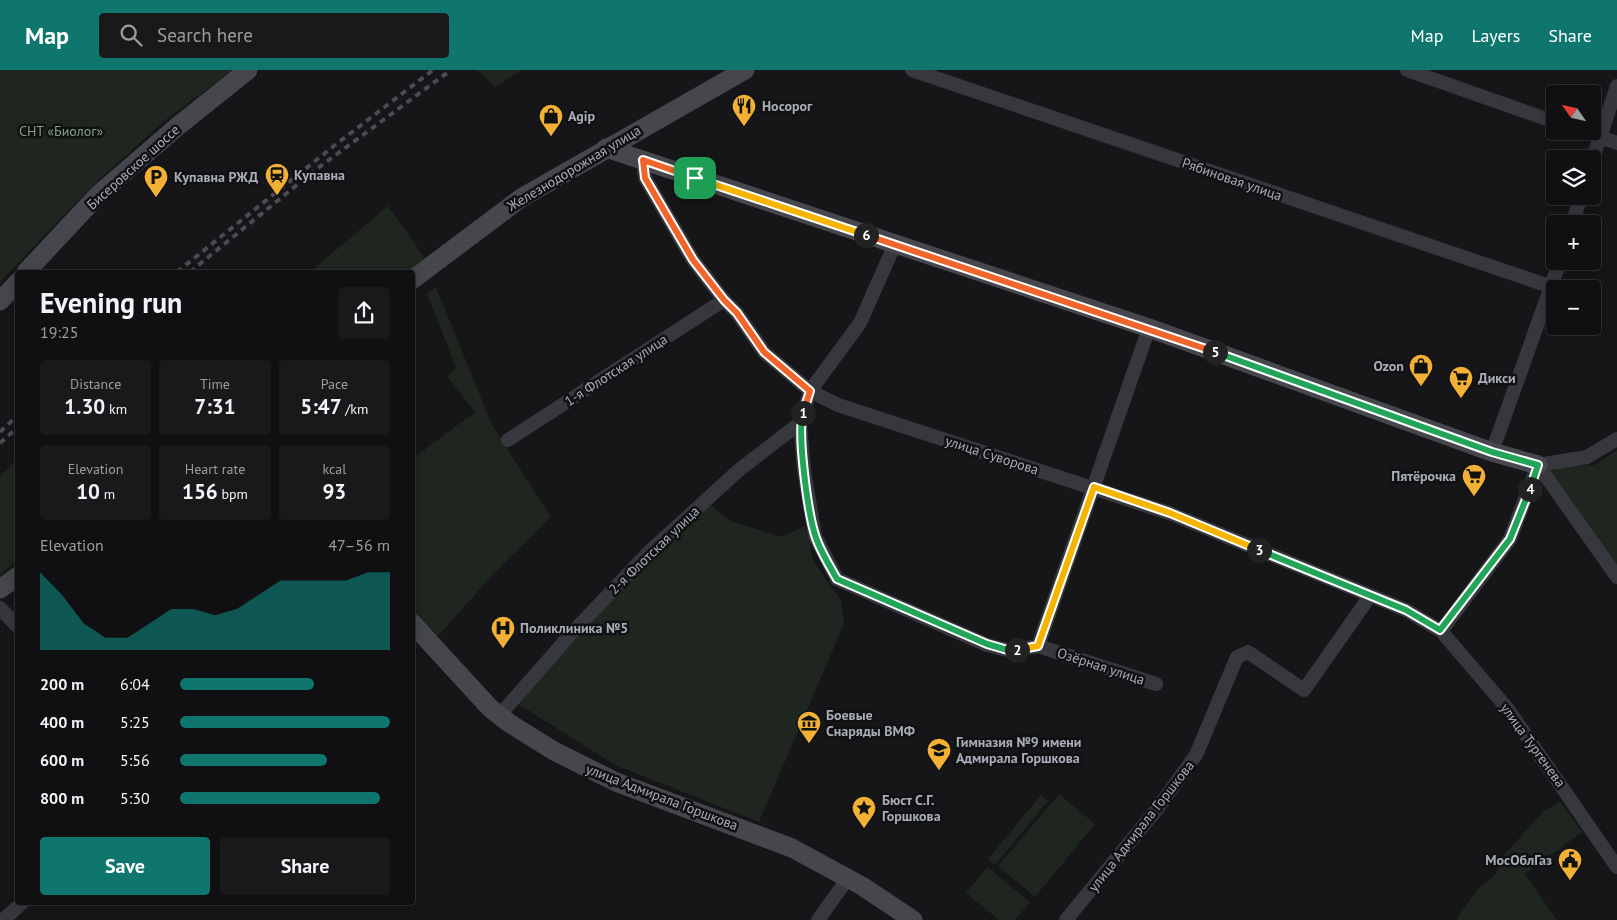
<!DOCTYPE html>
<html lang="en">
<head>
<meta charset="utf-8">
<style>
  :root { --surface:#101012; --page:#19191b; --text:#f1f3f6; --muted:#9c9d9f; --line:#303032; --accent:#0f766e }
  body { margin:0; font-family:"PT Sans",sans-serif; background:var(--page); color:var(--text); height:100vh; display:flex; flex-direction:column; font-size:19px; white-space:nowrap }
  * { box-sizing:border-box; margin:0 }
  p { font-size:16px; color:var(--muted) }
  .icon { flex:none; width:28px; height:28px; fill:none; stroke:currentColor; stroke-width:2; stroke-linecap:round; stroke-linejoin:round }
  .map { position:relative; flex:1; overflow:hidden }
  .side { position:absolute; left:15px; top:200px; width:400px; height:635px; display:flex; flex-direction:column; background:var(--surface); border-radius:5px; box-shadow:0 2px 12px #0003,0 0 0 1px var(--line) }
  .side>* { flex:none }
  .needle { width:32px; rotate:304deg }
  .fabs { position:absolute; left:1546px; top:15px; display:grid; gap:10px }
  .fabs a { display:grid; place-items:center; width:55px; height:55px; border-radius:5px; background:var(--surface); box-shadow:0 2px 12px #0003,0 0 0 1px var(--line); font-size:25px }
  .pin { position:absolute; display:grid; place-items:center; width:42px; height:42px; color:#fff; margin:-21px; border-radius:10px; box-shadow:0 2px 8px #0006 }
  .km { position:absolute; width:25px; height:25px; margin:-12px; border-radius:50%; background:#222; color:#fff; font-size:14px; line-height:25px; text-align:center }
  .round { display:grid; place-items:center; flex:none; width:52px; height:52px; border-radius:5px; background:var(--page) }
  .headline { display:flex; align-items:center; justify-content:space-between; height:85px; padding:0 25px }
  h1 { font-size:28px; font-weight:700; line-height:38px }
  .stats { display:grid; grid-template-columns:repeat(3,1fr); gap:8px; height:85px; padding:5px 25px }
  .stats div { display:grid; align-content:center; border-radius:5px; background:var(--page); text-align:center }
  .stats b { font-size:21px; font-weight:700 }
  .stats small { font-size:14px; font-weight:400 }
  .stats p { font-size:14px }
  .chart { height:140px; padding:10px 25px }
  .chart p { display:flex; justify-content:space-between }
  .chart svg { width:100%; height:90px; margin-top:5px; fill:var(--accent); opacity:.7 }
  .action { display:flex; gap:10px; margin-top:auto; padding:10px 25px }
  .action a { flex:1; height:58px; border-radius:5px; background:var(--accent); color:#fff; font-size:20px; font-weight:700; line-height:58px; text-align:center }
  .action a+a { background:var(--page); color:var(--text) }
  ul { padding:0 25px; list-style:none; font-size:16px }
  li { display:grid; grid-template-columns:80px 60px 1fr; align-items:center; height:38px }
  li i { height:12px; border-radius:6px; background:var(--accent) }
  header { display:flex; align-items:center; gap:30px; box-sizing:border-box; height:70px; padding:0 25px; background:var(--accent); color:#fff }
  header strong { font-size:24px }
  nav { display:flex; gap:28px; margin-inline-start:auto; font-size:18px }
  .search { width:350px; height:45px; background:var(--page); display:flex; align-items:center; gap:12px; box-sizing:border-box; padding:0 18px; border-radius:5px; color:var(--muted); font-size:19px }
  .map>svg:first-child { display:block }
  .green { fill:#1e261f }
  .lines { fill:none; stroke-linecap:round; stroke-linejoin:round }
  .street { stroke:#37383d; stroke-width:14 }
  .secondary { stroke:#45474d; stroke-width:19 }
  .rail { stroke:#4a4c52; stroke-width:4; stroke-dasharray:6 5; stroke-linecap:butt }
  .split-1-casing { stroke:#fff; stroke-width:10 }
  .split-2-casing { stroke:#fff; stroke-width:10 }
  .split-3-casing { stroke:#fff; stroke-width:10 }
  .split-4-casing { stroke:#fff; stroke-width:10 }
  .split-5-casing { stroke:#fff; stroke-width:10 }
  .split-6-casing { stroke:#fff; stroke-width:10 }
  .split-7-casing { stroke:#fff; stroke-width:10 }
  .split-1 { stroke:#f0652b; stroke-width:6 }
  .split-2 { stroke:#22a559; stroke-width:6 }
  .split-3 { stroke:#f5b400; stroke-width:6 }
  .split-4 { stroke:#22a559; stroke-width:6 }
  .split-5 { stroke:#22a559; stroke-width:6 }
  .split-6 { stroke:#f0652b; stroke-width:6 }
  .split-7 { stroke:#f5b400; stroke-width:6 }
  .labels { text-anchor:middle; stroke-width:5; stroke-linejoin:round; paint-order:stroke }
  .poi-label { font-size:14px; font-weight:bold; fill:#a8adb8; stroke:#111113; text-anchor:start }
  .park-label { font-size:14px; fill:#7fa381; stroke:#111113 }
  .street-label { font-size:14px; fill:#a8adb8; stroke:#111113 }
</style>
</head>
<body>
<header>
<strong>Map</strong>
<div class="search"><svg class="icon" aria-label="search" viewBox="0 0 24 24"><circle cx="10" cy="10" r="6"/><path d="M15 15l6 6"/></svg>Search here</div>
<nav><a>Map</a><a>Layers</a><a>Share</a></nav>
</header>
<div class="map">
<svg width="1617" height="850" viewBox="0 0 1617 850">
  <rect width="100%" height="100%" fill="#161618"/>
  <!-- green -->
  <g class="green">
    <path d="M0 0H233L164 51 91 117 0 212Z"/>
    <path d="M477 0H522L495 17Z"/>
    <path d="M388 136 430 195 412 202H310Z"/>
    <path d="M436 217 492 355 551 447 493 504 441 563 430 572 413 553V388L475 342 447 306 456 298 427 223Z"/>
    <path d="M1617 380V501L1548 401 1568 396 1595 395Z"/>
    <path d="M17 389V490L0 506V407Z"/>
    <path d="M705 431 731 451 782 467 805 456 814 492 841 530 844 554 759 752 615 695 512 630Z"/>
    <path d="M1059 724 1095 754 1035 827 998 796Z"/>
    <path d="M1041 725 1048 731 995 795 988 789Z"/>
    <path d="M1560 731 1582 762 1525 804 1557 850H1456L1479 817 1495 805 1502 787 1543 742Z"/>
    <path d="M987 797 1030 832 1015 850H999L966 823Z"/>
  </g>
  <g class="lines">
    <!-- street -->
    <g class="street">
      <path d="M912 0 1552 217"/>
      <path d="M1407 0 1555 52"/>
      <path d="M1582 61 1617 73"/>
      <path d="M643 90 645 108 693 190 724 230 737 243 764 282 810 321 838 335 1169 443 1406 540 1441 561 1507 638 1617 797"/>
      <path d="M1592 91 1617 16"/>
      <path d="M1572 154 1581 126"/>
      <path d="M802 346 800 353 804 400 815 466 837 509 987 575 1011 581 1038 576 1156 614"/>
      <path d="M508 370 724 230"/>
      <path d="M1492 382 1560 191"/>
      <path d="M1538 395 1617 507"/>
      <path d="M1538 395 1587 387 1617 369"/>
      <path d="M0 538 18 557"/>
      <path d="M1441 561 1510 469 1538 395"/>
      <path d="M1038 576 1149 258"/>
      <path d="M499 646 571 564 648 483 739 400 800 353 810 321 860 253 895 174"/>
      <path d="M3 850 23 832"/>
      <path d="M818 850 848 808"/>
      <path d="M1066 850 1157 739 1196 685 1237 587 1248 582 1304 620 1370 526"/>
    </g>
    <!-- secondary -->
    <g class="secondary">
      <path d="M606 78 1149 258 1492 382 1538 395"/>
      <path d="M26 202 98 125 178 56 248 0"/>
      <path d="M412 210 521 128 745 0"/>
      <path d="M0 231 18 212"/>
      <path d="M0 519 18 506"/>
      <path d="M412 553 490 638 509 653 554 681 616 712 792 778 862 816 913 850"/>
    </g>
    <!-- rail -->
    <g class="rail">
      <path d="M177 202 335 75 433 0"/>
      <path d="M190 202 314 101 451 0"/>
      <path d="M0 362 18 345"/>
      <path d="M0 373 18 357"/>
    </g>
  </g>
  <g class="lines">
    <defs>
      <path id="split-1" d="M695 108 643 90 645 108 693 190 724 230 737 243 764 282 810 321 803 343"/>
      <path id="split-2" d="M803 343C797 364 808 445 816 468 821 482 829 495 837 509L987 574 1011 581 1017 580"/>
      <path id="split-3" d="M1017 580 1038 576 1094 417 1170 443 1259 480"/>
      <path id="split-4" d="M1259 480 1406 540 1440 560 1510 469 1530 419"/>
      <path id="split-5" d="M1215 282 1492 382 1538 395 1530 419"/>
      <path id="split-6" d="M866 165 1215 282"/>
      <path id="split-7" d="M695 108 866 165"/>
    </defs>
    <!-- split-1 casing -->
    <use href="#split-1" class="split-1-casing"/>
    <!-- split-2 casing -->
    <use href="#split-2" class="split-2-casing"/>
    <!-- split-3 casing -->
    <use href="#split-3" class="split-3-casing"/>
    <!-- split-4 casing -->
    <use href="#split-4" class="split-4-casing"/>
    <!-- split-5 casing -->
    <use href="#split-5" class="split-5-casing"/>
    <!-- split-6 casing -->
    <use href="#split-6" class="split-6-casing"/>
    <!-- split-7 casing -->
    <use href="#split-7" class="split-7-casing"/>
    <!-- split-1 -->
    <use href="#split-1" class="split-1"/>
    <!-- split-2 -->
    <use href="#split-2" class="split-2"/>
    <!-- split-3 -->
    <use href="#split-3" class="split-3"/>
    <!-- split-4 -->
    <use href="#split-4" class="split-4"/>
    <!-- split-5 -->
    <use href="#split-5" class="split-5"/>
    <!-- split-6 -->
    <use href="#split-6" class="split-6"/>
    <!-- split-7 -->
    <use href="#split-7" class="split-7"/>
  </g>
  <!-- icons -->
  <defs>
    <symbol id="restaurant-pin" viewBox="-11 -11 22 30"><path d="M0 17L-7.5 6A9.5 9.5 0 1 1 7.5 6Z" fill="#f2b134" stroke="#111113"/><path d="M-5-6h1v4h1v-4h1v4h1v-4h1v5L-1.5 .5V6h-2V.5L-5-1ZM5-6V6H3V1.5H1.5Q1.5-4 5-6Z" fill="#111"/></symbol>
    <symbol id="shop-pin" viewBox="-11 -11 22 30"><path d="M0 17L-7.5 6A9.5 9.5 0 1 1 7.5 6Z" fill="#f2b134" stroke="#111113"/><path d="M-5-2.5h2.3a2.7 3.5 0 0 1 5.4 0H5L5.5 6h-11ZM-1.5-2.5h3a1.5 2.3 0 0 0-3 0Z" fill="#111"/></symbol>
    <symbol id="station-pin" viewBox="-11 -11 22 30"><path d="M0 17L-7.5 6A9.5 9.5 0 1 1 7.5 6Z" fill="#f2b134" stroke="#111113"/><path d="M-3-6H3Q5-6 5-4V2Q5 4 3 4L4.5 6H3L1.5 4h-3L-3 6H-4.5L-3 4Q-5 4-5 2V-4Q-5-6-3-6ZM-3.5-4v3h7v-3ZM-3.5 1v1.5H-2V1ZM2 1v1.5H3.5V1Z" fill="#111"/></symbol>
    <symbol id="parking-pin" viewBox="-11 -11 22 30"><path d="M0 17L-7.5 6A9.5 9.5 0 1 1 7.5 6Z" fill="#f2b134" stroke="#111113"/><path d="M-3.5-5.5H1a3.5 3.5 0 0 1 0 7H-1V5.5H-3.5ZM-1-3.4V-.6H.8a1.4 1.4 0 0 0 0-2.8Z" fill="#111"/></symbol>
    <symbol id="supermarket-pin" viewBox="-11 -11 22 30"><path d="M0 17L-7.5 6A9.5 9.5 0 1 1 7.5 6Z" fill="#f2b134" stroke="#111113"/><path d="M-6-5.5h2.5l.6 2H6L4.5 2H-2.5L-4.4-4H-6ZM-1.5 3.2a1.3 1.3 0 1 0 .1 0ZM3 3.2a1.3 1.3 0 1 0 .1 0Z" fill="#111"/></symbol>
    <symbol id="hospital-pin" viewBox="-11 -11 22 30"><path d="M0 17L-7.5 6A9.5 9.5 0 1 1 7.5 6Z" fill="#f2b134" stroke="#111113"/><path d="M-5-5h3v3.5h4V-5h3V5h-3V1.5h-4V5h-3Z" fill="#111"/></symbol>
    <symbol id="museum-pin" viewBox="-11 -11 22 30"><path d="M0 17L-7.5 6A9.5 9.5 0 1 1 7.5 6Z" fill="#f2b134" stroke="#111113"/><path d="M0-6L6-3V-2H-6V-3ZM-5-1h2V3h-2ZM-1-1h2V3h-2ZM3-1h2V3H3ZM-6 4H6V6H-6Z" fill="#111"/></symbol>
    <symbol id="school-pin" viewBox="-11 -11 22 30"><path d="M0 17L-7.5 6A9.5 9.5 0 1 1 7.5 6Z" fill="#f2b134" stroke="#111113"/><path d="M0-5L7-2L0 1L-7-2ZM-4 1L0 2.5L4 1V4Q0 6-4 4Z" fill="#111"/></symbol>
    <symbol id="sight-pin" viewBox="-11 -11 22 30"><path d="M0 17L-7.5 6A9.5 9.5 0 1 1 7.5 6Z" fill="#f2b134" stroke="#111113"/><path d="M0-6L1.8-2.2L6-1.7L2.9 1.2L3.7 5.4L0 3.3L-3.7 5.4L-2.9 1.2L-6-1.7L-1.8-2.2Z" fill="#111"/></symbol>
    <symbol id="civic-pin" viewBox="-11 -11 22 30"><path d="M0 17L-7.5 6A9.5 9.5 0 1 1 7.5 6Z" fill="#f2b134" stroke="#111113"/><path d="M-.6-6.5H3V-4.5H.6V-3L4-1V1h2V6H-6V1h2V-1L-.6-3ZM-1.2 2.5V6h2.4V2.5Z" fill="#111"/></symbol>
  </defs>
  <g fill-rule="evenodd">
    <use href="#restaurant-pin" x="730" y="22" width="28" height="38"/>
    <use href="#shop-pin" x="537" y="32" width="28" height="38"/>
    <use href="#station-pin" x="263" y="91" width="28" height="38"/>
    <use href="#parking-pin" x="142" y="93" width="28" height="38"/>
    <use href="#shop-pin" x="1407" y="282" width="28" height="38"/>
    <use href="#supermarket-pin" x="1447" y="294" width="28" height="38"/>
    <use href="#supermarket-pin" x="1460" y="392" width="28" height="38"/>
    <use href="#hospital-pin" x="489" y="544" width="28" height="38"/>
    <use href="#museum-pin" x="795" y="639" width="28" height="38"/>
    <use href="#school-pin" x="925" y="666" width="28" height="38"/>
    <use href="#sight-pin" x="850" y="724" width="28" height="38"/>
    <use href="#civic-pin" x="1556" y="776" width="28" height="38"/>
  </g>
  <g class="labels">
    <!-- poi labels -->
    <g class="poi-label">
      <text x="762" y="41">Носорог</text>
      <text x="568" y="51">Agip</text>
      <text x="294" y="110">Купавна</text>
      <text x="174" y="112">Купавна РЖД</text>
      <text x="1404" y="301" text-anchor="end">Ozon</text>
      <text x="1478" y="313">Дикси</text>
      <text x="1456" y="411" text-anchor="end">Пятёрочка</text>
      <text x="520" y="563">Поликлиника №5</text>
      <text x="826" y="650">Боевые<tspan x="826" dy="16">Снаряды ВМФ</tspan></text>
      <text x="956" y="677">Гимназия №9 имени<tspan x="956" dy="16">Адмирала Горшкова</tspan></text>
      <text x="882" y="735">Бюст С.Г.<tspan x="882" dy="16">Горшкова</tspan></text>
      <text x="1552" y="795" text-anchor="end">МосОблГаз</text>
    </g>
    <!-- park labels -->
    <g class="park-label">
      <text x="61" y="66">СНТ «Биолог»</text>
    </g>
    <!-- street labels -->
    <g class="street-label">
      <text transform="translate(133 97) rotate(-42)" y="5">Бисеровское шоссе</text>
      <text transform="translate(574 98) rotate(-31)" y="5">Железнодорожная улица</text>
      <text transform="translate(1232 109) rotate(19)" y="5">Рябиновая улица</text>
      <text transform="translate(616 300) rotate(-33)" y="5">1-я Флотская улица</text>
      <text transform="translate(992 385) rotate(18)" y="5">улица Суворова</text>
      <text transform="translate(654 480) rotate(-44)" y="5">2-я Флотская улица</text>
      <text transform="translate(1101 596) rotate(18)" y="5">Озёрная улица</text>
      <text transform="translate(1533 675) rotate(54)" y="5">улица Тургенева</text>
      <text transform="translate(662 727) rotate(21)" y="5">улица Адмирала Горшкова</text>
      <text transform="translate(1141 756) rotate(-52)" y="5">улица Адмирала Горшкова</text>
    </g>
  </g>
</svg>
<div class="fabs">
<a><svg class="needle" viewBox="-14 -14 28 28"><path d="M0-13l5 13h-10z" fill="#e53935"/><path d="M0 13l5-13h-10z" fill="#9c9d9f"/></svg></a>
<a><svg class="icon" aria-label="layers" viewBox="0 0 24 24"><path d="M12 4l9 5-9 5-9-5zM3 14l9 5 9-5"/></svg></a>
<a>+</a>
<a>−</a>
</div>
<div class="pin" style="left:695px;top:108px;background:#1e9e55"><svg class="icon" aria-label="arrive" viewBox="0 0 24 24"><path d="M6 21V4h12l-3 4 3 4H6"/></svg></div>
<b class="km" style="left:803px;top:343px">1</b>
<b class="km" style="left:1017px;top:580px">2</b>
<b class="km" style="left:1259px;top:480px">3</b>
<b class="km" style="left:1530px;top:419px">4</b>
<b class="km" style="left:1215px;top:282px">5</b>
<b class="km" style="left:866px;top:165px">6</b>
<section class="side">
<div class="headline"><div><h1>Evening run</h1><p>19:25</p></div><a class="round"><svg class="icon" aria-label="share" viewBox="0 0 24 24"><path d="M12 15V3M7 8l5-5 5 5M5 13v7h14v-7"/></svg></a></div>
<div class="stats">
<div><p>Distance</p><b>1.30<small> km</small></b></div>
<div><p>Time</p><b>7:31</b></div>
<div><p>Pace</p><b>5:47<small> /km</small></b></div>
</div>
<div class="stats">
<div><p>Elevation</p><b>10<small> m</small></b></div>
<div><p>Heart rate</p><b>156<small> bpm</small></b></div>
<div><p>kcal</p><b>93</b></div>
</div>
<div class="chart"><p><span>Elevation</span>47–56 m</p>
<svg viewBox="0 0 160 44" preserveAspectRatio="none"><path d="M0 44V6L10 17L20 31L30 38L40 38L50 31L60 24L70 24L80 27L90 24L100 17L110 10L120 10L130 10L140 10L150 6L160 6V44z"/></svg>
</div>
<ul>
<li><b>200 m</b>6:04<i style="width:64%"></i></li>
<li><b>400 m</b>5:25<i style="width:100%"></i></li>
<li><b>600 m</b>5:56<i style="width:70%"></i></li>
<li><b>800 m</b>5:30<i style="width:95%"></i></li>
</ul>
<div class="action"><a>Save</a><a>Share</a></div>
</section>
</div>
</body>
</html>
